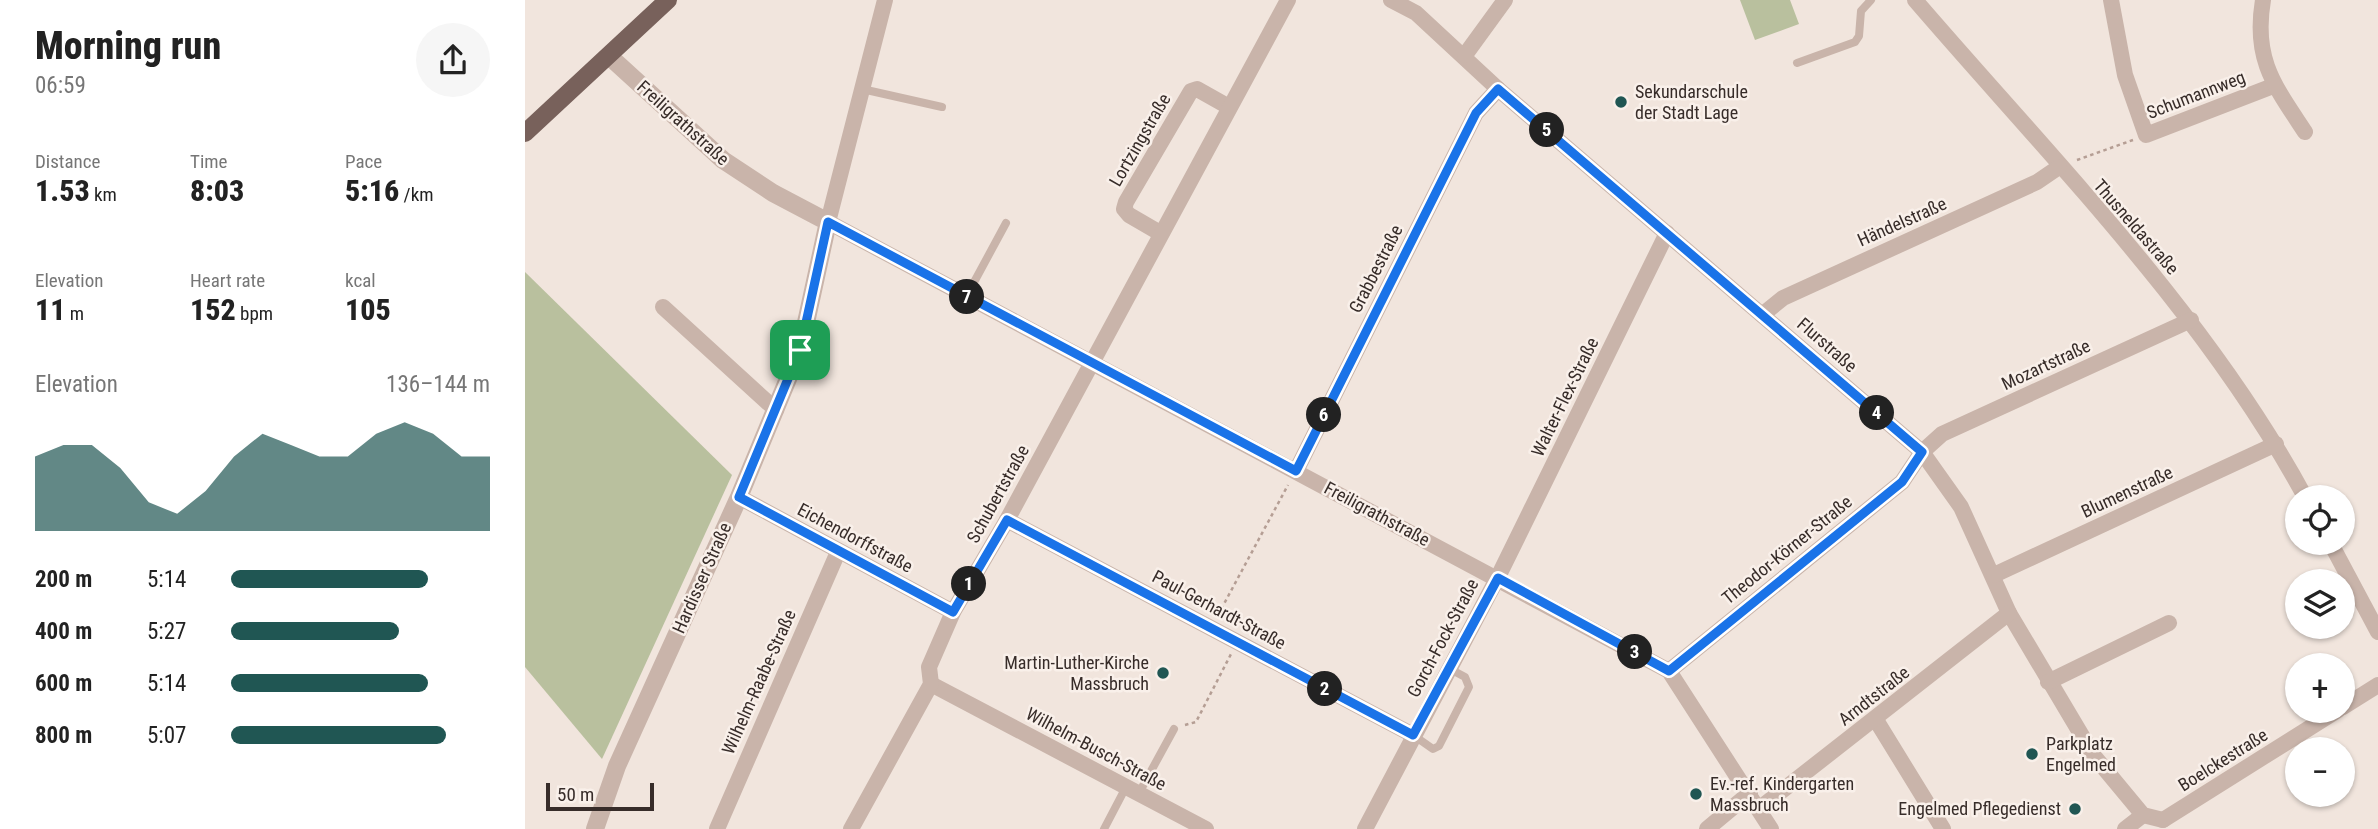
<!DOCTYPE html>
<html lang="en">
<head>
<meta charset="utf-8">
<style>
  :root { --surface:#fff; --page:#f6f6f6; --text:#222; --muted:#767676; --accent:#205653 }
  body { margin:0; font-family:"Roboto Condensed",sans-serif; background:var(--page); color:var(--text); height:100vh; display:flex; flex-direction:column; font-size:26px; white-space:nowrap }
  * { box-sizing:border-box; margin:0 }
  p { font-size:23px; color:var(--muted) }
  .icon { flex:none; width:38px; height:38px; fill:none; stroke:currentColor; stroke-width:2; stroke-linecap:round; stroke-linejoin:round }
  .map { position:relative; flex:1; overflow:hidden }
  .panel { display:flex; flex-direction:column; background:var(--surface); width:525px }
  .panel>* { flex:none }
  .controls { position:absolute; left:1760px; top:485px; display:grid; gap:14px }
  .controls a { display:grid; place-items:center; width:70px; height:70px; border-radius:50%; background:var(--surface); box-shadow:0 2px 5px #0004; font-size:35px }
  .scale { position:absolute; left:21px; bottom:18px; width:108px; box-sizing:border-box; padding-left:7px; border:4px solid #372c29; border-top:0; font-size:19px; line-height:24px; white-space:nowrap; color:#372c29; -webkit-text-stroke:5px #f9f0ea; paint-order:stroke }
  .pin { position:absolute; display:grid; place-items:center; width:60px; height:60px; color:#fff; margin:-30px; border-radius:14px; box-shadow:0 4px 10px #0006 }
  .km { position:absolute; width:35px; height:35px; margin:-18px; border-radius:50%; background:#222; color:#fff; font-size:19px; line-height:35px; text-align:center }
  .round { display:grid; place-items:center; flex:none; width:74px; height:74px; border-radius:37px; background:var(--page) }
  .overview { display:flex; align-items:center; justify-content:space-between; height:119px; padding:0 35px }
  h1 { font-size:38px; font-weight:800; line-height:52px }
  .figures { display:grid; grid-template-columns:repeat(3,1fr); gap:10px; height:119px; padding:7px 35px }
  .figures div { display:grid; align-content:center }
  .figures b { font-size:30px; font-weight:800 }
  .figures small { font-size:19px; font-weight:400 }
  .figures p { font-size:19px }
  .chart { height:196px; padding:14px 35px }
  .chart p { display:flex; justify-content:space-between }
  .chart svg { width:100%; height:126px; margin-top:7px; fill:var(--accent); opacity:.7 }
  ul { padding:0 35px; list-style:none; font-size:23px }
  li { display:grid; grid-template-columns:112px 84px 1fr; align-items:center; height:52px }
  li i { height:18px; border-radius:9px; background:var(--accent) }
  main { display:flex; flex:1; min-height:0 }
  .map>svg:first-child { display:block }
  .green { fill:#b9c09e }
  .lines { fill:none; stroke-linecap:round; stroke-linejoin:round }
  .path { stroke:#b59e94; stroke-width:2.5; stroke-dasharray:3.5 3.5; stroke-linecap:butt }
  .service { stroke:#c9b4aa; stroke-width:8 }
  .minor { stroke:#c9b4aa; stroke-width:16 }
  .tertiary { stroke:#c9b4aa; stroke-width:18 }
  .primary { stroke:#78615b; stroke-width:18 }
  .route-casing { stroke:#fff; stroke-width:14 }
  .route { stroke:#1a73e8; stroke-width:9 }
  .poi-dot { fill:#205653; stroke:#f9f0ea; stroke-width:2.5 }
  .labels { text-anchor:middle; stroke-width:5; stroke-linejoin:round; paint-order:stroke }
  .poi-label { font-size:18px; fill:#372c29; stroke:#f9f0ea; text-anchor:start }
  .street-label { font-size:18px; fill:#372c29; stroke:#f9f0ea }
</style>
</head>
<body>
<main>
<section class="panel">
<div class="overview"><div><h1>Morning run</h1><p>06:59</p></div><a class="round"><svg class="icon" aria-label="share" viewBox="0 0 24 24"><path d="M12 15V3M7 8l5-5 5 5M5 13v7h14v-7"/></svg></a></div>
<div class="figures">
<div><p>Distance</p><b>1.53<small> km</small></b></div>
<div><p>Time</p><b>8:03</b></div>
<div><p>Pace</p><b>5:16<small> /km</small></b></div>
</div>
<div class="figures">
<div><p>Elevation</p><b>11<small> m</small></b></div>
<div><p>Heart rate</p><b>152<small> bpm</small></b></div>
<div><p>kcal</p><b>105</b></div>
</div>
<div class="chart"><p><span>Elevation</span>136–144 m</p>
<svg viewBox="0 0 160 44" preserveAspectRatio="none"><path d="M0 44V18L10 14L20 14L30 22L40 34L50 38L60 30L70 18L80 10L90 14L100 18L110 18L120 10L130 6L140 10L150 18L160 18V44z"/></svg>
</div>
<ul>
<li><b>200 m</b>5:14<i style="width:76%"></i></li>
<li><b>400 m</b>5:27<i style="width:65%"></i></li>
<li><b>600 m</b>5:14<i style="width:76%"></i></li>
<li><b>800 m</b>5:07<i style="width:83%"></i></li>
</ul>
</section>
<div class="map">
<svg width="1853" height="829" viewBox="0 0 1853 829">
  <rect width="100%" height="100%" fill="#f1e5dd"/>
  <!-- green -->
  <g class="green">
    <path d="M1215 0H1265L1274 24 1230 40Z"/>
    <path d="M0 272 207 475 77 759 0 667Z"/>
  </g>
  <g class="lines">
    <!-- path -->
    <g class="path">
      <path d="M1552 160 1608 140"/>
      <path d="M693 615 763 485"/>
      <path d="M660 725 671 722 706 654"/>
    </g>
    <!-- service -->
    <g class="service">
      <path d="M1272 63 1330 42 1334 36 1336 11 1346 0"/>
      <path d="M337 89 417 107"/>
      <path d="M441 297 481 223"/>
      <path d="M888 735 908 749 914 746 944 687 940 677 925 669"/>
      <path d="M614 793 649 729"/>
      <path d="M579 829 601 787"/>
    </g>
    <!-- minor -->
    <g class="minor">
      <path d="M360 0 303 222 1144 671 1246 829"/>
      <path d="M866 0 891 13 973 89 1397 452 1436 507 1484 613 1569 756 1618 815 1638 820"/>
      <path d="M1390 0C1525 157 1681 314 1780 497"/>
      <path d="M1586 0 1600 75 1621 135 1748 86"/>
      <path d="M1738 0C1728 59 1749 85 1780 132"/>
      <path d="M940 55 980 0"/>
      <path d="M635 233 604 215 599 209 601 202 666 91 672 89 704 107"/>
      <path d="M138 307 251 410"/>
      <path d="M1237 315 1258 298 1512 182 1534 167"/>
      <path d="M771 471 951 113 973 89"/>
      <path d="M214 497 428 612"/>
      <path d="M482 520 888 735"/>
      <path d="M1805 542 1853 632"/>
      <path d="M1469 575 1751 444"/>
      <path d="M1144 671 1377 482 1397 452 1417 434 1666 320"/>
      <path d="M1523 682 1644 623"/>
      <path d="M406 684 681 829"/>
      <path d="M1818 707 1853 685"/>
      <path d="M1351 720 1418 829"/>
      <path d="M1235 808 1484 613"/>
      <path d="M1638 820 1813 710"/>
      <path d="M192 829 313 552"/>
      <path d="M326 829 406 684 404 667 428 612 482 520 763 0"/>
      <path d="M840 829 973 577 1142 233"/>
      <path d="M1182 829 1225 793"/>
      <path d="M1600 829 1618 815"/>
    </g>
    <!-- tertiary -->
    <path class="tertiary" d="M70 829 92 766 214 497 275 350 303 222 248 193 198 160 84 56"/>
    <!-- primary -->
    <path class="primary" d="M0 133 143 0"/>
  </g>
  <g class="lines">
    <defs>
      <path id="route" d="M973 89 1397 452 1377 482 1144 671 973 578 888 735 482 520 428 612 214 497 275 350 303 222 771 471 951 113Z"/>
    </defs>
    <!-- route casing -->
    <use href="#route" class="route-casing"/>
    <!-- route -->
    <use href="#route" class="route"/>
  </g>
  <!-- markers -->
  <g class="poi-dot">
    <circle cx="1096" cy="102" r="7"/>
    <circle cx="638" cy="673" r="7"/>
    <circle cx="1507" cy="754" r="7"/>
    <circle cx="1171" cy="794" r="7"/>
    <circle cx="1550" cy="809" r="7"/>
  </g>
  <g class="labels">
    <!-- poi labels -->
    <g class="poi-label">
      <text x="1110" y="98">Sekundarschule<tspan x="1110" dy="21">der Stadt Lage</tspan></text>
      <text x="624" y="669" text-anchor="end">Martin-Luther-Kirche<tspan x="624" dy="21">Massbruch</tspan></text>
      <text x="1521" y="750">Parkplatz<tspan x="1521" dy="21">Engelmed</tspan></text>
      <text x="1185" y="790">Ev.-ref. Kindergarten<tspan x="1185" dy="21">Massbruch</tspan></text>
      <text x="1536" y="815" text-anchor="end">Engelmed Pflegedienst</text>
    </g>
    <!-- street labels -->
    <g class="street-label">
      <text transform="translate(1671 95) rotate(-21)" y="6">Schumannweg</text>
      <text transform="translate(158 123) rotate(42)" y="6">Freiligrathstraße</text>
      <text transform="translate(615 140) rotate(-60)" y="6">Lortzingstraße</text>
      <text transform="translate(1377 222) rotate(-24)" y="6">Händelstraße</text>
      <text transform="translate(1611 227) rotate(49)" y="6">Thusneldastraße</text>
      <text transform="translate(851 269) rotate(-63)" y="6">Grabbestraße</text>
      <text transform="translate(1302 345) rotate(41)" y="6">Flurstraße</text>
      <text transform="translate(1521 365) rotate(-25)" y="6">Mozartstraße</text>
      <text transform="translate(1040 397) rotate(-64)" y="6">Walter-Flex-Straße</text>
      <text transform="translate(1602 492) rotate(-25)" y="6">Blumenstraße</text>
      <text transform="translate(473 494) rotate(-61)" y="6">Schubertstraße</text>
      <text transform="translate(852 514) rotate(28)" y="6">Freiligrathstraße</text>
      <text transform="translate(330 538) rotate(28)" y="6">Eichendorffstraße</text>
      <text transform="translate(1262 550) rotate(-39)" y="6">Theodor-Körner-Straße</text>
      <text transform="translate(177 578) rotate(-66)" y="6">Hardisser Straße</text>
      <text transform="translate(694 610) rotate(28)" y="6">Paul-Gerhardt-Straße</text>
      <text transform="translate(918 638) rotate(-62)" y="6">Gorch-Fock-Straße</text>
      <text transform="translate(234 682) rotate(-66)" y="6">Wilhelm-Raabe-Straße</text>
      <text transform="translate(1349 696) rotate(-38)" y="6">Arndtstraße</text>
      <text transform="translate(571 749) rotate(28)" y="6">Wilhelm-Busch-Straße</text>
      <text transform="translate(1698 760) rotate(-32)" y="6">Boelckestraße</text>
    </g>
  </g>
</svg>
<div class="controls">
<a><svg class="icon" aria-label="locate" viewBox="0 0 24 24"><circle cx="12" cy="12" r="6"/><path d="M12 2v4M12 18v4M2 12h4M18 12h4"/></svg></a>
<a><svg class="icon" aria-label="layers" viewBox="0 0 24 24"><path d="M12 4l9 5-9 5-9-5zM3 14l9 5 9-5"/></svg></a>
<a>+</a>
<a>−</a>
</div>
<div class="scale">50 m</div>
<div class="pin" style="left:275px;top:350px;background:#1e9e55"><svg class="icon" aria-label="arrive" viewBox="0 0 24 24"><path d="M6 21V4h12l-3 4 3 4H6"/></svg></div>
<b class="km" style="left:444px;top:584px">1</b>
<b class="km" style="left:800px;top:689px">2</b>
<b class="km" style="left:1110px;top:652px">3</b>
<b class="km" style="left:1352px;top:413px">4</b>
<b class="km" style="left:1022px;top:130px">5</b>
<b class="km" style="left:799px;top:415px">6</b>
<b class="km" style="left:442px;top:297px">7</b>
</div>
</main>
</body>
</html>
